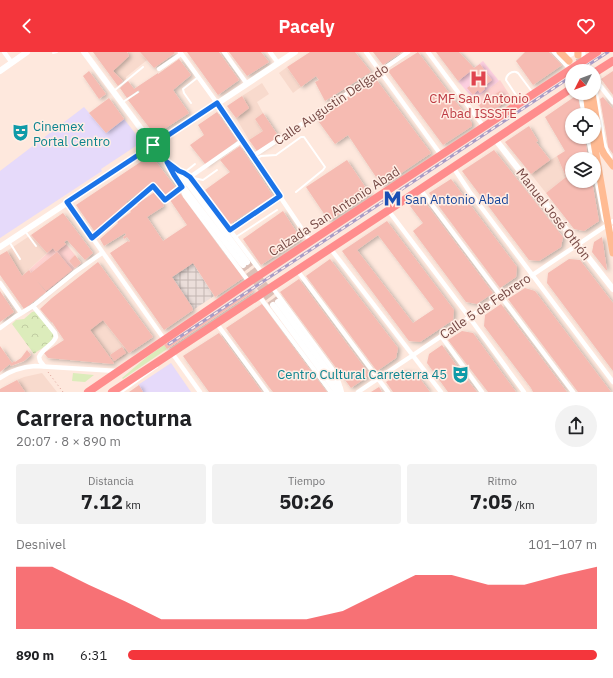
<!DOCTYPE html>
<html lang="es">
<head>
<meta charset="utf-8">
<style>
  :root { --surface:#fff; --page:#f2f2f2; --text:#202124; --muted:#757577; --accent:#f4363c }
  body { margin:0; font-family:"IBM Plex Sans",sans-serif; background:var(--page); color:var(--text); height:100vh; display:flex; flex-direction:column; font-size:15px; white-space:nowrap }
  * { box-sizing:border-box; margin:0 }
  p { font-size:13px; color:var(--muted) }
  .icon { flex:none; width:22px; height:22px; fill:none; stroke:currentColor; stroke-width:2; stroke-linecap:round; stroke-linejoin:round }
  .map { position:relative; height:340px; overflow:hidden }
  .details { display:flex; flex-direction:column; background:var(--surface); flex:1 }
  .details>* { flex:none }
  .needle { width:26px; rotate:228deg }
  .buttons { position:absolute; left:565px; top:12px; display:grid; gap:8px }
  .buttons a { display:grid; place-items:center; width:36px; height:36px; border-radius:50%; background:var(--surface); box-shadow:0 1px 3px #0004; font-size:20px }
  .pin { position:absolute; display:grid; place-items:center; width:34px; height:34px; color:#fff; margin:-17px; border-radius:8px; box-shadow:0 2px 6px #0006 }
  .round { display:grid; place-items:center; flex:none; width:42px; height:42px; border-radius:21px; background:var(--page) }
  .headline { display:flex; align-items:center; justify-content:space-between; height:68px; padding:0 16px }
  h1 { font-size:22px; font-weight:700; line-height:30px }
  .figures { display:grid; grid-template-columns:repeat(3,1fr); gap:6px; height:68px; padding:4px 16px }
  .figures div { display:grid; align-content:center; border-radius:4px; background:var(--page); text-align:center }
  .figures b { font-size:20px; font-weight:700 }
  .figures small { font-size:11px; font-weight:400 }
  .figures p { font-size:11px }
  .chart { height:112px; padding:8px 16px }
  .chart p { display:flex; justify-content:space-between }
  .chart svg { width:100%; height:72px; margin-top:4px; fill:var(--accent); opacity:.7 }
  ul { padding:0 16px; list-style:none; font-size:13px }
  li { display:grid; grid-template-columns:64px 48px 1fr; align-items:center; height:30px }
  li i { height:10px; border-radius:5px; background:var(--accent) }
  header { display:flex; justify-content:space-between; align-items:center; height:52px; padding:0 16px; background:var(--accent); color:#fff; font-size:18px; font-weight:700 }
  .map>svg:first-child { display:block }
  .residential { fill:#f8dacd }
  .commercial { fill:#ffd2d0 }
  .industrial { fill:url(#industrial-grid) }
  .education { fill:#e6dafa }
  .medical { fill:#fdcfe0 }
  .grass { fill:#dcecbb }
  .forest { fill:url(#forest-crowns) }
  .building { fill:#f6bbb2; fill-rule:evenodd; filter:url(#shadow) }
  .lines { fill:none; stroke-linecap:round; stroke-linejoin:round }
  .secondary-tunnel { stroke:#dcc0b7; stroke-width:6; stroke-dasharray:6 3; stroke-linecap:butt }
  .primary-tunnel { stroke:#dcc0b7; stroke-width:7; stroke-dasharray:7 3.5; stroke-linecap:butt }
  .path { stroke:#da9f96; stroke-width:1; stroke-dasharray:1 3; stroke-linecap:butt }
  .lane { stroke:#fff; stroke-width:2 }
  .street { stroke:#fff; stroke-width:4.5 }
  .secondary { stroke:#fff; stroke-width:6 }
  .primary { stroke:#ffbb93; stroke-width:7 }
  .highway { stroke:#ff8d8d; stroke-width:8 }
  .rail-casing { stroke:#a89cc7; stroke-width:3 }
  .rail { stroke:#ffeee5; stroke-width:1.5; stroke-dasharray:4.5; stroke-linecap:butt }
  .route-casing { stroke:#fff; stroke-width:8 }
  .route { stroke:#1a73e8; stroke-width:5 }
  .labels { text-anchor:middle; stroke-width:3; stroke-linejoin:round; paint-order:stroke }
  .health-label { font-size:13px; fill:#be3a42; stroke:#ffeee5 }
  .street-label { font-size:13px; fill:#754844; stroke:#ffeee5 }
  .culture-label { font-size:13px; fill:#0d838f; stroke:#ffeee5; text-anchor:start }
  .transit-label { font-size:13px; fill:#164399; stroke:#ffeee5; text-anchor:start }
</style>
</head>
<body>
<header><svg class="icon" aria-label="back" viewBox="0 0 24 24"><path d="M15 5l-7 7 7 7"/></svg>Pacely<svg class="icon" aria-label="heart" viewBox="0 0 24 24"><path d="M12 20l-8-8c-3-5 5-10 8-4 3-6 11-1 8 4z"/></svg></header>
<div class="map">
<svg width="613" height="340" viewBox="0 0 613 340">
  <defs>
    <pattern id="industrial-grid" width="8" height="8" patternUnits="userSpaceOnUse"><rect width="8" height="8" fill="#ebdeda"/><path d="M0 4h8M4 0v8" fill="none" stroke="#c3b6b2"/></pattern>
    <pattern id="forest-crowns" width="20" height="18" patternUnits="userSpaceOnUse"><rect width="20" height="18" fill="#dcecbb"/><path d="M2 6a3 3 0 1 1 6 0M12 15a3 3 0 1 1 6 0" fill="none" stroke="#c0cca2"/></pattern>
    <filter id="shadow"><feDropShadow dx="2.5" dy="1.5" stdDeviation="2" flood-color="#0004"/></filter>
  </defs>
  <rect width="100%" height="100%" fill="#fee8dd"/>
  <!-- residential -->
  <g class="residential">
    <path d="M128 0H140L147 8 126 25V27L123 29 113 19 129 4 127 1Z"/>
    <path d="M287 15 301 35 293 41 279 21Z"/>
    <path d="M262 31 269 42 257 50 263 61 255 67 263 79 249 88 236 66 249 56 242 44Z"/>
    <path d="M557 104 566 125 546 141 531 122 541 114Z"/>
    <path d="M31 183 47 201 22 224 7 199Z"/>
    <path d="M103 268 129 301 114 311 90 278Z"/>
    <path d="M42 321 57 340H25L17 328 24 325Z"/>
  </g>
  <!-- commercial -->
  <g class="commercial">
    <path d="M500 28 512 47 486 64 474 48Z"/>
    <path d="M66 192 75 203 69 209 75 216 46 240 29 218 53 196 56 200Z"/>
  </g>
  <!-- industrial -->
  <path class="industrial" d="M193 211 214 244 193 258 192 255 172 225Z"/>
  <!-- education -->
  <g class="education">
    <path d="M84 55 106 81 124 67 142 90 101 117 102 119 0 186V119Z"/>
    <path d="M171 311 191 340H143L138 333Z"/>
  </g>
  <!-- medical -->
  <path class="medical" d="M483 9 499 29 474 48 458 29Z"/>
  <!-- grass -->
  <g class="grass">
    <path d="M164 293 167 297 123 327 122 326 148 304Z"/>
    <path d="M73 321 94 323 85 330 72 329Z"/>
  </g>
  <!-- forest -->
  <path class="forest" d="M36 259 54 283C53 291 40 297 34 302L12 272 16 268 24 267 32 260Z"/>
  <!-- building -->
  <g class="building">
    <path d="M93 0H127L129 4 113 19 123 29 118 34Z"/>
    <path d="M140 0H174L175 1 154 16Z"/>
    <path d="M187 0H219L239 28 218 43Z"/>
    <path d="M229 0H261L269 10 247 24Z"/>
    <path d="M310 0H355L371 20 325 49 315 30 319 28 316 24 301 35 287 15Z"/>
    <path d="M373 0H402L383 13Z"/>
    <path d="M418 0 472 71V74L443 93 388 19Z"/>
    <path d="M436 0H459L474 16 480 12 485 19 478 25 472 18 458 29Z"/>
    <path d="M525 0H549L562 13 533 33 516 9Z"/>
    <path d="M179 7 191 23 173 38 189 61 155 83 128 48 140 40 139 38 127 46 120 36 128 29 134 37 158 21V22Z"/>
    <path d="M89 19 106 42 99 47 83 24Z"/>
    <path d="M613 19V43L601 27Z"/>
    <path d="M486 21 492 28 484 34 485 37 480 41 478 38 473 43 467 36Z"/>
    <path d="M376 27 431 101 382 134 348 83 335 92 316 66Z"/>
    <path d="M500 39 507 49 486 63 479 53Z"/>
    <path d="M577 43 578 44 581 63H572V85H585L588 107H572V129H592L599 169 584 179 574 177 546 141 566 125 557 104 565 99 545 65Z"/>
    <path d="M242 44 249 56 236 66 227 54Z"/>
    <path d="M603 45 613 57V102L608 95 607 87 600 47Z"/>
    <path d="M109 46 124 67 106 81 89 61Z"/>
    <path d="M217 60 237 89 206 113 190 93 204 83 198 73Z"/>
    <path d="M263 61 279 85 257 99 249 88 263 79 255 67Z"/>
    <path d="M529 74 538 89 536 90 550 108 531 122 505 90Z"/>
    <path d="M240 94 273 144 230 172 205 138 230 120 220 108Z"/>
    <path d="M494 98 563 185 561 195 539 209 529 208 462 119Z"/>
    <path d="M151 103 176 136 166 144 153 130 144 137 126 150 128 153 95 180 76 153Z"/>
    <path d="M347 108 370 142 329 169 306 135Z"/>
    <path d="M451 127 517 215 516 225 500 236 429 141Z"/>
    <path d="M155 140 164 154 147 165 163 189 187 173 170 148 180 141 229 208H230L243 226 215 245 193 211 172 225 192 255 193 258 164 278 110 201 128 189 129 190 130 189 127 185 124 187 123 185 126 183 125 181 104 194 100 187 118 171 117 170 131 160 130 159 138 153 137 152Z"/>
    <path d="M422 146 493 241 477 252 466 250 413 179 423 171 410 154Z"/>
    <path d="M283 159 301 187 261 213 243 187Z"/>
    <path d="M63 161 93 201 85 208 67 188 64 190 66 192 56 200 53 196 47 201 31 183Z"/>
    <path d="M387 169 454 258 453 268 420 290 409 289 342 199ZM378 183 434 257 413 271 357 198Z"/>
    <path d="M602 185 607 218H606L592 200 594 190Z"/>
    <path d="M7 199 22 224 29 218 31 221 57 200 72 218 46 239 36 228 46 240 24 257 0 223V203Z"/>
    <path d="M75 203 81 211 75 216 69 209Z"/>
    <path d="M330 207 398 296 396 306 377 319 306 224Z"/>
    <path d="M569 207 580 208 613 251V319L547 231 548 221Z"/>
    <path d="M98 210 153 285 129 301 103 268 90 278 114 311 113 312 48 306 44 301 64 288 52 270H51L40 257 52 246Z"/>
    <path d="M299 227 370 323 351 336 280 240Z"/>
    <path d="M251 236 253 240 167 297 164 293Z"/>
    <path d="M525 236 535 239 611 340H578L508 247Z"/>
    <path d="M0 239 14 260 0 270Z"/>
    <path d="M262 252 305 311 327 340H273L269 335 226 276Z"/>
    <path d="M501 252 567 340H533L531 336 484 274 485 263Z"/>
    <path d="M462 279 473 281 516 340H488L448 288Z"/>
    <path d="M219 281 252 326 262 340H209L183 304Z"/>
    <path d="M442 293 459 317 477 340H448L427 311 429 302Z"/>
    <path d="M0 294 12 311 14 309 15 310 21 306 27 298 31 303 24 309 11 314 10 312 0 320Z"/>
    <path d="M122 295 126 301 114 309 110 303Z"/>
    <path d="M404 318 415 320 430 340H393L386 330Z"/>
    <path d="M17 328 25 340H0V337Z"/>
    <path d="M139 333 143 340H129Z"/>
    <path d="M379 335 382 340H371Z"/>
  </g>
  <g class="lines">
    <!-- secondary-tunnel -->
    <g class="secondary-tunnel">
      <path d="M247 210 278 250"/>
      <path d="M243 213 273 253"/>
    </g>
    <!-- primary-tunnel -->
    <path class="primary-tunnel" d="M579 6 584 19"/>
    <!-- path -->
    <path class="path" d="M48 320 63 340"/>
    <!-- lane -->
    <g class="lane">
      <path d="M53 1 57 0"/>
      <path d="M115 38 143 15"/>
      <path d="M520 49 506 28C506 23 511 19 516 20L518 21 533 41"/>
      <path d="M123 50 138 40"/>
      <path d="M191 51 184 41 183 37 197 26"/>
      <path d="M255 107 261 104 276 103 301 85H304L325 115 323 118 296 140"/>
      <path d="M185 120 195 112"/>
      <path d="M193 126 203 128 217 118"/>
      <path d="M25 179 36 194"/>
      <path d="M236 185 277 158"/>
      <path d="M10 191 20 207"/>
      <path d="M122 340 157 315"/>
    </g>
    <!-- street -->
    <g class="street">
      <path d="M4 0 12 11"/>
      <path d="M180 0 217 51 310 189"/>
      <path d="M224 0 247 32"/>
      <path d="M270 0 278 11"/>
      <path d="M366 0 441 103"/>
      <path d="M428 0 484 75"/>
      <path d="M554 0 570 17"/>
      <path d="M568 0 570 3 572 2V0"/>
      <path d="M583 0 584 8"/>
      <path d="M159 17 181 2"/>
      <path d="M594 26 613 50"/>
      <path d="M594 31 604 91 607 100 610 105"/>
      <path d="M580 41 584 63"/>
      <path d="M588 85 592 107"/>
      <path d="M253 104 316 63 408 0"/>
      <path d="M453 115 469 139 613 330"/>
      <path d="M594 115 604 167 613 178"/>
      <path d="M179 119 184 121 190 125 262 221"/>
      <path d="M190 125 243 88"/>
      <path d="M420 137 573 340"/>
      <path d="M67 150 164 287"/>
      <path d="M388 158 469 265 524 340"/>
      <path d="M230 178 280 144"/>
      <path d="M92 187 153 135 165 148 183 135V139L185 144 249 230"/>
      <path d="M330 196 441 340"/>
      <path d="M297 218 388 340"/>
      <path d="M0 231 21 261"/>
      <path d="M272 235 336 322 340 334"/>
      <path d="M259 244 331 340"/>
      <path d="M33 254 55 281 56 285C53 293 43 296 39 305L40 309 44 314"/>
      <path d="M217 272 267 340"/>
      <path d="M0 276 15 265 33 254 75 220 102 201"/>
      <path d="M441 284 482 340"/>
      <path d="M172 301 200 340"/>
      <path d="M0 326C11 318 22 315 35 314L117 319"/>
      <path d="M358 340 613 169"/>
    </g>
    <!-- secondary -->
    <g class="secondary">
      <path d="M84 0 153 93 167 110 174 123 183 135 243 213"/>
      <path d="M0 19 27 0"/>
      <path d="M495 87 613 237"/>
      <path d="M170 113 179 119 247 210"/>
      <path d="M0 195 295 0"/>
      <path d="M278 250 340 336 341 340"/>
      <path d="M273 253 337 340"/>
    </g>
    <!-- primary -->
    <g class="primary">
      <path d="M560 0 569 9"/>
      <path d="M578 0V3"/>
      <path d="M586 41 589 63"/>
      <path d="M592 41 601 96 604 102 613 114"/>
      <path d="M593 85 613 201"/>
    </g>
    <!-- highway -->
    <g class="highway">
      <path d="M594 21 613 9"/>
      <path d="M404 148 572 36"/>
      <path d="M88 340 249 230 597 0"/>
      <path d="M112 340 401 150"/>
    </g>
    <defs>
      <g id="rail">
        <path d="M579 19 608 0"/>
        <path d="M169 292 572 24"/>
      </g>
    </defs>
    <!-- rail casing -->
    <use href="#rail" class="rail-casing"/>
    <!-- rail -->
    <use href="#rail" class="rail"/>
  </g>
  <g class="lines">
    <defs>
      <path id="route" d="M217 51 280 144 230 178 190 125 184 121 179 119 167 110 174 123 182 135 165 148 153 134 92 186 67 150Z"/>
    </defs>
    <!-- route casing -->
    <use href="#route" class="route-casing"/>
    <!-- route -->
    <use href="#route" class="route"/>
  </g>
  <!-- icons -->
  <defs>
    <symbol id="hospital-bare" viewBox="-9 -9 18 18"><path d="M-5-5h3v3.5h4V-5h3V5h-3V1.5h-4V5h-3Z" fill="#e0444e" stroke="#ffeee5" stroke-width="2.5" paint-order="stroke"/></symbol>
    <symbol id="theatre-bare" viewBox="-9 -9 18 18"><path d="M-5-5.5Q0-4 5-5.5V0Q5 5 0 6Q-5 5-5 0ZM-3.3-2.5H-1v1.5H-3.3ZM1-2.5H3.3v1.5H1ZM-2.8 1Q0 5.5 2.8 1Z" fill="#0f9aa8" stroke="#ffeee5" stroke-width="2.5" paint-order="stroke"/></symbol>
    <symbol id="metro-bare" viewBox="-9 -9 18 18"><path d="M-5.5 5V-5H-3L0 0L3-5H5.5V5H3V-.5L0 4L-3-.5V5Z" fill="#1a4fb4" stroke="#ffeee5" stroke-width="2.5" paint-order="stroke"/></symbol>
  </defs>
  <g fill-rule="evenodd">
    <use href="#hospital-bare" x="466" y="14" width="25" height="25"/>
    <use href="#theatre-bare" x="8" y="68" width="25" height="25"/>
    <use href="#metro-bare" x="380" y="134" width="25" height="25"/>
    <use href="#theatre-bare" x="448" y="310" width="25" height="25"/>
  </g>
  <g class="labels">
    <!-- health labels -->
    <g class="health-label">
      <text x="479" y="51">CMF San Antonio<tspan x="479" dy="15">Abad ISSSTE</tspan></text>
    </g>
    <!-- street labels -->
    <g class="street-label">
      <text transform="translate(331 52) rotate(-34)" y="5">Calle Augustin Delgado</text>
      <text transform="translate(334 159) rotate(-33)" y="5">Calzada San Antonio Abad</text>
      <text transform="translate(554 162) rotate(52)" y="5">Manuel José Othón</text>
      <text transform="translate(485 254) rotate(-34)" y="5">Calle 5 de Febrero</text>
    </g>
    <!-- culture labels -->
    <g class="culture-label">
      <text x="33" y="79">Cinemex<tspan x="33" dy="15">Portal Centro</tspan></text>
      <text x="447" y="327" text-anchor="end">Centro Cultural Carreterra 45</text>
    </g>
    <!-- transit labels -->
    <g class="transit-label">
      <text x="405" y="152">San Antonio Abad</text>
    </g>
  </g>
</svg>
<div class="buttons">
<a><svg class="needle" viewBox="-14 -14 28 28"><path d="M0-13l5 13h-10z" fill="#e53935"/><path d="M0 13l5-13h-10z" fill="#757577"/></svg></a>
<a><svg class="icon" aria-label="locate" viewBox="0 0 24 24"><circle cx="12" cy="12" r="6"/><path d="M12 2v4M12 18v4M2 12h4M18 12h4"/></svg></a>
<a><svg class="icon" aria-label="layers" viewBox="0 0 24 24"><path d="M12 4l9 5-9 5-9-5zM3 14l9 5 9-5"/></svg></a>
</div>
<div class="pin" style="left:153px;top:93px;background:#1e9e55"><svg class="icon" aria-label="arrive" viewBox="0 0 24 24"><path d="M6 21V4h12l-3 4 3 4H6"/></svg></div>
</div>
<section class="details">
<div class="headline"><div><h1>Carrera nocturna</h1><p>20:07 · 8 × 890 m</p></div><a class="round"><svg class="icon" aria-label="share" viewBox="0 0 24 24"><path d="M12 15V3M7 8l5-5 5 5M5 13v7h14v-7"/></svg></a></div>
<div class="figures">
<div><p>Distancia</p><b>7.12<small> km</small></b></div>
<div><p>Tiempo</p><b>50:26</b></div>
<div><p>Ritmo</p><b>7:05<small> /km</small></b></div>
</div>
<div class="chart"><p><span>Desnivel</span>101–107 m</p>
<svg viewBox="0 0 160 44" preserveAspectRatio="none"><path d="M0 44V6L10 6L20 17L30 27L40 38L50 38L60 38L70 38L80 38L90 33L100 22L110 11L120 11L130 17L140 17L150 11L160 6V44z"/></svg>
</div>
<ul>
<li><b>890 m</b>6:31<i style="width:100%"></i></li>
</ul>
</section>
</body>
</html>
